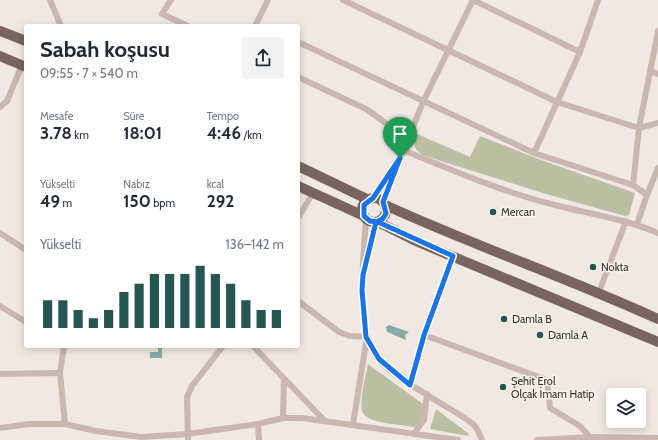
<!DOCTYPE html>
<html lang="tr">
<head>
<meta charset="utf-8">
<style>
  :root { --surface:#fff; --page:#f2f2f3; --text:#1f2937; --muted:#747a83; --accent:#265652 }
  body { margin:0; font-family:Cabin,sans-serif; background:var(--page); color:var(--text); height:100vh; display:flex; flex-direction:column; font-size:15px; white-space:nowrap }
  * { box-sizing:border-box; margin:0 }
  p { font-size:13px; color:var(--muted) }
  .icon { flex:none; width:22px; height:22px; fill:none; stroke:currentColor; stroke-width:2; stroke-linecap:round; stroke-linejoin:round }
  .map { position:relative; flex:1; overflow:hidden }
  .sheet { position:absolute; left:24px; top:24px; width:276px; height:324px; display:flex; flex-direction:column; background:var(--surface); border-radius:4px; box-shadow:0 2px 10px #0003 }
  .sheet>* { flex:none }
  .buttons { position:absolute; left:606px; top:388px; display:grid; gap:8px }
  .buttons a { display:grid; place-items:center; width:40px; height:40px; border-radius:4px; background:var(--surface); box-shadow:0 2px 10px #0003; font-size:20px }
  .pin { position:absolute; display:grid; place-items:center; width:34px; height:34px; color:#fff; margin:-41px -17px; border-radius:50% 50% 50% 0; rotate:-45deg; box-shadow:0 0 4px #0007 }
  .pin .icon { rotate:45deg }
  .round { display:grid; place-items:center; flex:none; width:42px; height:42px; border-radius:4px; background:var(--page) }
  .head { display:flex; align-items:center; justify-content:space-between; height:68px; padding:0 16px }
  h1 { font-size:22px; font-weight:800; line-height:30px }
  .figures { display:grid; grid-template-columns:repeat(3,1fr); gap:6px; height:68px; padding:4px 16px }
  .figures div { display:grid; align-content:center }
  .figures b { font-size:17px; font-weight:800 }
  .figures small { font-size:11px; font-weight:400 }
  .figures p { font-size:11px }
  .chart { height:112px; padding:8px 16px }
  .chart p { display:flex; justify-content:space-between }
  .chart svg { width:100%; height:72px; margin-top:4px; stroke:var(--accent); stroke-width:6 }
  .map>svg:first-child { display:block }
  .green { fill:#bbc0a4 }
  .water { fill:#85aca7 }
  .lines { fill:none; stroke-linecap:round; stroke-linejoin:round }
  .street { stroke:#c9b7b0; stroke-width:6 }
  .primary { stroke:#796460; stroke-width:10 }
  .route-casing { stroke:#fff; stroke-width:8 }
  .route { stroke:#1a73e8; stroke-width:5 }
  .poi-dot { fill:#265652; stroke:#f9f3ef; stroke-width:1.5 }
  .labels { text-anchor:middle; stroke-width:3; stroke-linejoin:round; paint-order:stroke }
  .poi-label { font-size:11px; fill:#392f2d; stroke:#f9f3ef; text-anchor:start }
</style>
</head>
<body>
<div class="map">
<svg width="658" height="440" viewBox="0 0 658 440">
  <rect width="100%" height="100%" fill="#f2e8e3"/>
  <!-- green -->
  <g class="green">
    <path d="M417 134 470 157 480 136 541 160 635 193 629 215 625 216 546 194 422 155C413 147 413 145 417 134Z"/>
    <path d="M368 364 423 404C423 412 422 422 415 427 403 425 369 424 363 413 358 404 366 375 368 364Z"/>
    <path d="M436 409 469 434 468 436 430 429Z"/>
  </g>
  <!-- water -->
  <g class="water">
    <path d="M389 325 409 332 405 335 406 340 387 332 386 327Z"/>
    <path d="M158 348H162V358H150V352H158Z"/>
  </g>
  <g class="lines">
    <!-- street -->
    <g class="street">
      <path d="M50 0 61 26"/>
      <path d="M171 0 162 14 188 26"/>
      <path d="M343 0 557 102 639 128 658 123"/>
      <path d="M473 0 580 52"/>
      <path d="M598 0 580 52 534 153 633 185 647 195 637 224"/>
      <path d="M255 26 268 0"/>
      <path d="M298 42 534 153"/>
      <path d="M650 71 658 74"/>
      <path d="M298 77 368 110 388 125 406 143"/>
      <path d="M0 107 7 101 22 65"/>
      <path d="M403 150C454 171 503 192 555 205 590 214 625 219 658 233"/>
      <path d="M633 185 639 128 658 31"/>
      <path d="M647 195 658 168"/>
      <path d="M373 198 393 168"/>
      <path d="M383 202 423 102 473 0"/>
      <path d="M298 218 313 193"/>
      <path d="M366 219C364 256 354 329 378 359 393 377 418 388 437 401 446 407 469 419 475 426 478 430 480 436 482 440"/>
      <path d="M0 233 26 250"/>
      <path d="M453 256 424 335 547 380 550 408 580 426 590 437"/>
      <path d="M367 260 376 222"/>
      <path d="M599 292 626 221"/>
      <path d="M298 301 339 332 350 336 367 337 353 424"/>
      <path d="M0 306 26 322"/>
      <path d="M64 346 60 373 65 424"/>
      <path d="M253 346 324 420"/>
      <path d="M0 374 60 373"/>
      <path d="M410 385 424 335"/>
      <path d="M283 418 284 379"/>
      <path d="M258 424 259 440"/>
      <path d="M0 428 29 424H65L96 431 141 437 187 434 258 424 283 418H302L458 440"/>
      <path d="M415 432 424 420 427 394"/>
      <path d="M188 440 187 397 192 386 223 346"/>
      <path d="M537 440 590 437 658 438"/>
    </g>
    <!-- primary -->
    <g class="primary">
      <path d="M0 31 26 41"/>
      <path d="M0 56 26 67"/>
      <path d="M298 166 369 200"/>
      <path d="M298 186 364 216"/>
      <circle cx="374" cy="210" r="12"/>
      <path d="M385 205C475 246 568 278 658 319"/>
      <path d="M378 222 418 242 658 342"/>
    </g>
  </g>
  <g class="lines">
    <defs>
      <path id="route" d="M400 158 373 198 364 205V216L370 221 378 222 453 256 424 335 410 385 379 359 366 337 362 290 363 275 376 222C382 220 384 218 386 213L383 202 400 158"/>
    </defs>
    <!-- route casing -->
    <use href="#route" class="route-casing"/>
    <!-- route -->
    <use href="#route" class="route"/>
  </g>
  <!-- markers -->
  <g class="poi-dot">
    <circle cx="493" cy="212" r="4"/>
    <circle cx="593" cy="267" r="4"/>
    <circle cx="504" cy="319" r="4"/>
    <circle cx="540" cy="335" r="4"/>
    <circle cx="503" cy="387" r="4"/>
  </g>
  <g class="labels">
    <!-- poi labels -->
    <g class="poi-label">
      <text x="501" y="216">Mercan</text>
      <text x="601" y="271">Nokta</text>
      <text x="512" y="323">Damla B</text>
      <text x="548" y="339">Damla A</text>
      <text x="511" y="385">Şehit Erol<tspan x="511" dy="13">Olçak İmam Hatip</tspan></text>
    </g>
  </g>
</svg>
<div class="buttons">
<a><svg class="icon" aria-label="layers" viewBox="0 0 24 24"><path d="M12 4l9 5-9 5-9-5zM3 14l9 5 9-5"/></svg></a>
</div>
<div class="pin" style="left:400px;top:158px;background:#1e9e55"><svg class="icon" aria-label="arrive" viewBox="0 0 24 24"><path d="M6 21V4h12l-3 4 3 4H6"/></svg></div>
<section class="sheet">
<div class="head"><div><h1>Sabah koşusu</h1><p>09:55 · 7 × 540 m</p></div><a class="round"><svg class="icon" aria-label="share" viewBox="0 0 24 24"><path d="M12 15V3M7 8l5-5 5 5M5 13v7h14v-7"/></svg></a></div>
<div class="figures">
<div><p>Mesafe</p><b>3.78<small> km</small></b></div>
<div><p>Süre</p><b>18:01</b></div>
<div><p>Tempo</p><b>4:46<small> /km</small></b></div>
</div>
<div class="figures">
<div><p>Yükselti</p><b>49<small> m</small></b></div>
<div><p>Nabız</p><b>150<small> bpm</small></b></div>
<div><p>kcal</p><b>292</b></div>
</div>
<div class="chart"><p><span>Yükselti</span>136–142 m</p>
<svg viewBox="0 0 160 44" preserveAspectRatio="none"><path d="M5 44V27M15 44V27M25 44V33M35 44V38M45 44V33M55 44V22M65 44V17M75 44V11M85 44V11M95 44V11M105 44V6M115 44V11M125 44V17M135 44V27M145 44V33M155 44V33"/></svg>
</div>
</section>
</div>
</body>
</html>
